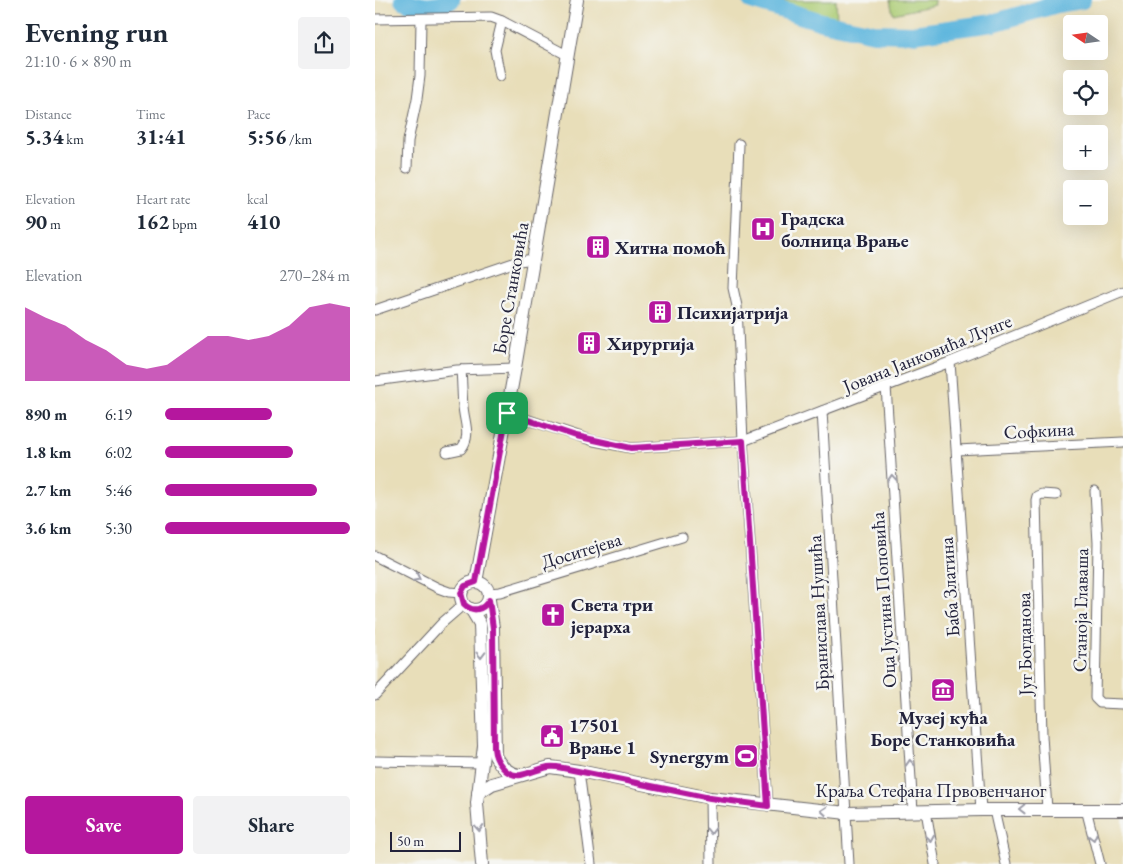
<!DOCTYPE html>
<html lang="en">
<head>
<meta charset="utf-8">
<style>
  :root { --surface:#fff; --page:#f2f2f3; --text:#1f2937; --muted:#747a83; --accent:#b5179e }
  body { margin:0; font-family:"EB Garamond",serif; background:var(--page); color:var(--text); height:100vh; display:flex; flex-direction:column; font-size:19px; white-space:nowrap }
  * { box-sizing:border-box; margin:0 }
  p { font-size:16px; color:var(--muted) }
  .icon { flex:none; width:28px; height:28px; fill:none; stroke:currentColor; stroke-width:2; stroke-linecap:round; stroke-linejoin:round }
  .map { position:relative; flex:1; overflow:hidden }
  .drawer { display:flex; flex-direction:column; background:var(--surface); width:375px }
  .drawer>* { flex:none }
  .needle { width:32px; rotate:283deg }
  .fabs { position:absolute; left:688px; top:15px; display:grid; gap:10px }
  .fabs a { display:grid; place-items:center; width:45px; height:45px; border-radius:5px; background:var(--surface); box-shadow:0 5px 20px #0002; font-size:25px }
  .scale { position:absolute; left:15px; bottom:12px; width:71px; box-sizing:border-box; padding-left:5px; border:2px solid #22223b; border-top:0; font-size:14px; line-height:18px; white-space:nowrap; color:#22223b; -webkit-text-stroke:4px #f6f6f2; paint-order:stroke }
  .pin { position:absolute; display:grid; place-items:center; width:42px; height:42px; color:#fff; margin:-21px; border-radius:10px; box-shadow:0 2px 8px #0006 }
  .round { display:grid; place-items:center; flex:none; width:52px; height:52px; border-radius:5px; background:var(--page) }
  .overview { display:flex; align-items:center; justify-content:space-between; height:85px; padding:0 25px }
  h1 { font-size:28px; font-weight:700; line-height:38px }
  .stats { display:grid; grid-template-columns:repeat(3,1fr); gap:8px; height:85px; padding:5px 25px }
  .stats div { display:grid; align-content:center }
  .stats b { font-size:21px; font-weight:700 }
  .stats small { font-size:14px; font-weight:400 }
  .stats p { font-size:14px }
  .chart { height:140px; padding:10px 25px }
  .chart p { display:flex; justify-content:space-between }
  .chart svg { width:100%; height:90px; margin-top:5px; fill:var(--accent); opacity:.7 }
  .action { display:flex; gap:10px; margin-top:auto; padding:10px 25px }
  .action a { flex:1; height:58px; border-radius:5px; background:var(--accent); color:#fff; font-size:20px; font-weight:700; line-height:58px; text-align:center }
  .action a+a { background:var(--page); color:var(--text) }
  ul { padding:0 25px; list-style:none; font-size:16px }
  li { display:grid; grid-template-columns:80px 60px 1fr; align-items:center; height:38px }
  li i { height:12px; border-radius:6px; background:var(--accent) }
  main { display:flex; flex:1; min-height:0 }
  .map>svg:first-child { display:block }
  .green { fill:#accc74; stroke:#677758 }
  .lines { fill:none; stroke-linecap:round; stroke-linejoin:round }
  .river { stroke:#61b7de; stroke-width:18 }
  .street-casing { stroke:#676467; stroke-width:11 }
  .secondary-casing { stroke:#676467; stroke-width:14 }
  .street { stroke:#fff; stroke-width:9 }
  .secondary { stroke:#fff; stroke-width:12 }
  .oneway { stroke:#9c9ca7 }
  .route-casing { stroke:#fff; stroke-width:10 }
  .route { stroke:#b5179e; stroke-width:6 }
  .labels { text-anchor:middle; stroke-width:5; stroke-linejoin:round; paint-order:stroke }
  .poi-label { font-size:19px; font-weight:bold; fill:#22223b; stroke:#f6f6f2; text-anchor:start }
  .street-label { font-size:19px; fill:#22223b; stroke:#f6f6f2 }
</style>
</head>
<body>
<main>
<section class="drawer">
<div class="overview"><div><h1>Evening run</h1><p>21:10 · 6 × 890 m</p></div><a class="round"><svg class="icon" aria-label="share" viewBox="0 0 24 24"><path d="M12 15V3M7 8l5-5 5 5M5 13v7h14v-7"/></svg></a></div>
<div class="stats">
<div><p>Distance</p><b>5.34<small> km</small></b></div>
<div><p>Time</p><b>31:41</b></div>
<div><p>Pace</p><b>5:56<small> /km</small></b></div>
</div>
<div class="stats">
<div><p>Elevation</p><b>90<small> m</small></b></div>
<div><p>Heart rate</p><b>162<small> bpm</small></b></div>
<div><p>kcal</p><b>410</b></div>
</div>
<div class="chart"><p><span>Elevation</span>270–284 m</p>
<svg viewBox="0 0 160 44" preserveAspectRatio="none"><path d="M0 44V8L10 13L20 17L30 24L40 29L50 36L60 38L70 36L80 29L90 22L100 22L110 24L120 22L130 17L140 8L150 6L160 8V44z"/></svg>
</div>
<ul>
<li><b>890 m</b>6:19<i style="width:58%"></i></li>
<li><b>1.8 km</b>6:02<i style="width:69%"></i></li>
<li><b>2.7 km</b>5:46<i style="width:82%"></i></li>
<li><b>3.6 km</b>5:30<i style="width:100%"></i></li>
</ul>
<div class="action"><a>Save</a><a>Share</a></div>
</section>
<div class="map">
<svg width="748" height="864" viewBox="0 0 748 864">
  <rect width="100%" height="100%" fill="#f6f6f2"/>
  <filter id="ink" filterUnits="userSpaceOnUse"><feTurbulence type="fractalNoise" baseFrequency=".02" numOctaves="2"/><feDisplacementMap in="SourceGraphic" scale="10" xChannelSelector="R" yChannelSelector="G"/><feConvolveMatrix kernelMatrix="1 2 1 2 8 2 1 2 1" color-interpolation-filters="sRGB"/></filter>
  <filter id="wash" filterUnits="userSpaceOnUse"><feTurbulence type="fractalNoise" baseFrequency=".0096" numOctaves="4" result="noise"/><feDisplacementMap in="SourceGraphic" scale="20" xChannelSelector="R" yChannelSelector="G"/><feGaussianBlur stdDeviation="1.12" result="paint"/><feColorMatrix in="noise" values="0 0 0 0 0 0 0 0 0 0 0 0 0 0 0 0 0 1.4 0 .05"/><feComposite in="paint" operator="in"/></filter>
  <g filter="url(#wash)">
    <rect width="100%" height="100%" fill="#e8deb9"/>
    <!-- green -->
    <g class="green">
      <path d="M396 0H461L462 20Z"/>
      <path d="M515 0H559L560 5 518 14Z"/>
    </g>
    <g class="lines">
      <!-- river -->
      <g class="river">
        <path d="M28 0C43 8 61 9 76 0"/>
        <path d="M376 0 447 22 499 33 538 34 618 23 682 4 707 0"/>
      </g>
    </g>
  </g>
  <g filter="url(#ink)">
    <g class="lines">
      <defs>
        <g id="street">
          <path d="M0 19 116 17 127 21 192 55"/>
          <path d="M125 76 120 50 127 21"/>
          <path d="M364 144 358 288 362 306 368 441 393 806"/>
          <path d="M32 168 33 141 42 99 45 76 46 19"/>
          <path d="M0 310 144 261 159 259"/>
          <path d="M575 362 606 810"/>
          <path d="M0 381 82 370 140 368"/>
          <path d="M511 386 538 811"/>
          <path d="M447 411 474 864"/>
          <path d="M132 413 219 441 256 448 368 441 575 362 748 291"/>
          <path d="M582 450 748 442"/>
          <path d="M72 452 86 449C97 436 89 422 88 406 87 394 87 382 86 370"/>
          <path d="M720 491 723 543 720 698 725 703 748 704"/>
          <path d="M0 556 63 588 74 592 86 593"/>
          <path d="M114 593 125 592 307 537"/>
          <path d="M0 695 67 623 89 604"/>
          <path d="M0 761 108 763"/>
          <path d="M204 771 216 864"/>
          <path d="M335 798 336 864"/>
          <path d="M672 809 667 736 661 500 662 496 667 494 681 495"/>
          <path d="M711 809 725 864"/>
          <path d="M619 810 631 864"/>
          <path d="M551 811 560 864"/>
        </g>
        <g id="secondary">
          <circle cx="100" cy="596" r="14"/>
          <path d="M101 582 140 368 202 0"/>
          <path d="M114 600 118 628 120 756C126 766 132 773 144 775"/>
          <path d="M96 609 105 624 109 746 102 803 107 864"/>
          <path d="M103 793 117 784 175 767 204 771 335 798 472 813 606 810H748"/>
        </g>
      </defs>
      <!-- street casing -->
      <use href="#street" class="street-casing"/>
      <!-- secondary casing -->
      <use href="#secondary" class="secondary-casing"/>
      <!-- street -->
      <use href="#street" class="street"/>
      <!-- secondary -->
      <use href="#secondary" class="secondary"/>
    </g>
    <!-- one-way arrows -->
    <defs><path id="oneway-chevron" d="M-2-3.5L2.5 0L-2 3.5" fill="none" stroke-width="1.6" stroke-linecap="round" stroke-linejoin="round" transform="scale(1.25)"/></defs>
    <g class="oneway">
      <use href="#oneway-chevron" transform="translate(517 478) rotate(-94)"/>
      <use href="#oneway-chevron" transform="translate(42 578) rotate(27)"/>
      <use href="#oneway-chevron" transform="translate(106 655) rotate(89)"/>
      <use href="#oneway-chevron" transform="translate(535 763) rotate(-94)"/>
      <use href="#oneway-chevron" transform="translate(647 809) rotate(179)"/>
      <use href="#oneway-chevron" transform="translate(449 811) rotate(-175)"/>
      <use href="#oneway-chevron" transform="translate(104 828) rotate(85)"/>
      <use href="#oneway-chevron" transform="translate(336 831) rotate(89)"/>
      <use href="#oneway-chevron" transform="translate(718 837) rotate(76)"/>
      <use href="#oneway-chevron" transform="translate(555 838) rotate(81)"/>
    </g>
  </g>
  <g class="lines" filter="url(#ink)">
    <defs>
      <path id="route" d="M132 413 201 436 256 448 368 441 393 806 335 798 188 768C183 767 178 766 173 767 164 769 155 773 146 775 131 777 120 761 119 748L118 628 114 600C108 610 98 613 89 604L86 593 90 586 101 582Z"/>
    </defs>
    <!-- route casing -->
    <use href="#route" class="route-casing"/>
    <!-- route -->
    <use href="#route" class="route"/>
  </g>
  <!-- icons -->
  <defs>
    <symbol id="hospital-square" viewBox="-11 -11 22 22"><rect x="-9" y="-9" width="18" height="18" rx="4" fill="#b5179e" stroke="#f6f6f2"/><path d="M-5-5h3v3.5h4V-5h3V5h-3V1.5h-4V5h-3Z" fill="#fff"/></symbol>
    <symbol id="building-square" viewBox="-11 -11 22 22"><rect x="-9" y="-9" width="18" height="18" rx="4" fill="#b5179e" stroke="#f6f6f2"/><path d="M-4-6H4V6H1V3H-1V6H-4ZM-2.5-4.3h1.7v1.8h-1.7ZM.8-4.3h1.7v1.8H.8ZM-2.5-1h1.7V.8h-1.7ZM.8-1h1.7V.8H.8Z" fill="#fff"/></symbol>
    <symbol id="church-square" viewBox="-11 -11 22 22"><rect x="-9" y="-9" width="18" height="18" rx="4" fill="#b5179e" stroke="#f6f6f2"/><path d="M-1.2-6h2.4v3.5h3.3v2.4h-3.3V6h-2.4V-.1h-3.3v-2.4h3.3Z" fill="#fff"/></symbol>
    <symbol id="museum-square" viewBox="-11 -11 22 22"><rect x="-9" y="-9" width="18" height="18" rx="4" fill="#b5179e" stroke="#f6f6f2"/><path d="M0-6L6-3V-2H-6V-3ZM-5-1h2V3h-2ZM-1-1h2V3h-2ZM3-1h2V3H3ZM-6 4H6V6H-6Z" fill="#fff"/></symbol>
    <symbol id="civic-square" viewBox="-11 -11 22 22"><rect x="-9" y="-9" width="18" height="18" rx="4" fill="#b5179e" stroke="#f6f6f2"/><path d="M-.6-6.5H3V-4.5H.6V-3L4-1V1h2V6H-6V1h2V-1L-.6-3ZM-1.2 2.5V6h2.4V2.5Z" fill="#fff"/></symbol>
    <symbol id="stadium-square" viewBox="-11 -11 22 22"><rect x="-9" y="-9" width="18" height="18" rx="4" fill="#b5179e" stroke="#f6f6f2"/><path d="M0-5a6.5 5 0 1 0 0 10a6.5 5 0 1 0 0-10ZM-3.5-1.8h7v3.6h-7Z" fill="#fff"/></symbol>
  </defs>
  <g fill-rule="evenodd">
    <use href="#hospital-square" x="374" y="215" width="28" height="28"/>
    <use href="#building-square" x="209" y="233" width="28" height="28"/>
    <use href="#building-square" x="271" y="298" width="28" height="28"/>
    <use href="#building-square" x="200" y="329" width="28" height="28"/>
    <use href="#church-square" x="164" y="601" width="28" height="28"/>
    <use href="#museum-square" x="554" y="676" width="28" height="28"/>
    <use href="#civic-square" x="163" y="722" width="28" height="28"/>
    <use href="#stadium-square" x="357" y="742" width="28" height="28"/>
  </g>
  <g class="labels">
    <!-- poi labels -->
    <g class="poi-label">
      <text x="406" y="225">Градска<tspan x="406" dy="22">болница Врање</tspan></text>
      <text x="240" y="254">Хитна помоћ</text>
      <text x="302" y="319">Психијатрија</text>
      <text x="232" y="350">Хирургија</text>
      <text x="196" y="611">Света три<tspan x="196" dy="22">јерарха</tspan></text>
      <text x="568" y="724" text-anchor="middle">Музеј кућа<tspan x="568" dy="22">Боре Станковића</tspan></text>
      <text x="194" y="732">17501<tspan x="194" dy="22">Врање 1</tspan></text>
      <text x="354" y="763" text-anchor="end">Synergym</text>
    </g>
    <!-- street labels -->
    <g class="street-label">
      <text transform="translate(135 288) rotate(-80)" y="7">Боре Станковића</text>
      <text transform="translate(552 353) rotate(-22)" y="7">Јована Јанковића Лунге</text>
      <text transform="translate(664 430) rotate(-3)" y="7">Софкина</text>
      <text transform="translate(206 550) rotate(-17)" y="7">Доситејева</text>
      <text transform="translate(574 587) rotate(-94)" y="7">Баба Златина</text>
      <text transform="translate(508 600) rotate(-94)" y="7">Оца Јустина Поповића</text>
      <text transform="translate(705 610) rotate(-89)" y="7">Станоја Главаша</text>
      <text transform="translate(443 613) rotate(-93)" y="7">Бранислава Нушића</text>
      <text transform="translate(649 644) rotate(-91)" y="7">Југ Богданова</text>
      <text x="556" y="797">Краља Стефана Првовенчаног</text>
    </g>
  </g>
</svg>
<div class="fabs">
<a><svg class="needle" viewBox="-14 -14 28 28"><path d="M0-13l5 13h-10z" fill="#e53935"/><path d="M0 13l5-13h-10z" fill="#747a83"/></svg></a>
<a><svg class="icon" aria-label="locate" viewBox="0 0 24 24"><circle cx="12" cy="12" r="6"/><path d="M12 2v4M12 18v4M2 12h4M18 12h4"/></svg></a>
<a>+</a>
<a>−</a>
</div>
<div class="scale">50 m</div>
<div class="pin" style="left:132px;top:413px;background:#1e9e55"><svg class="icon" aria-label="arrive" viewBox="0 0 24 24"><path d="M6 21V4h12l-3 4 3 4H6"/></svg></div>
</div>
</main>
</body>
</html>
